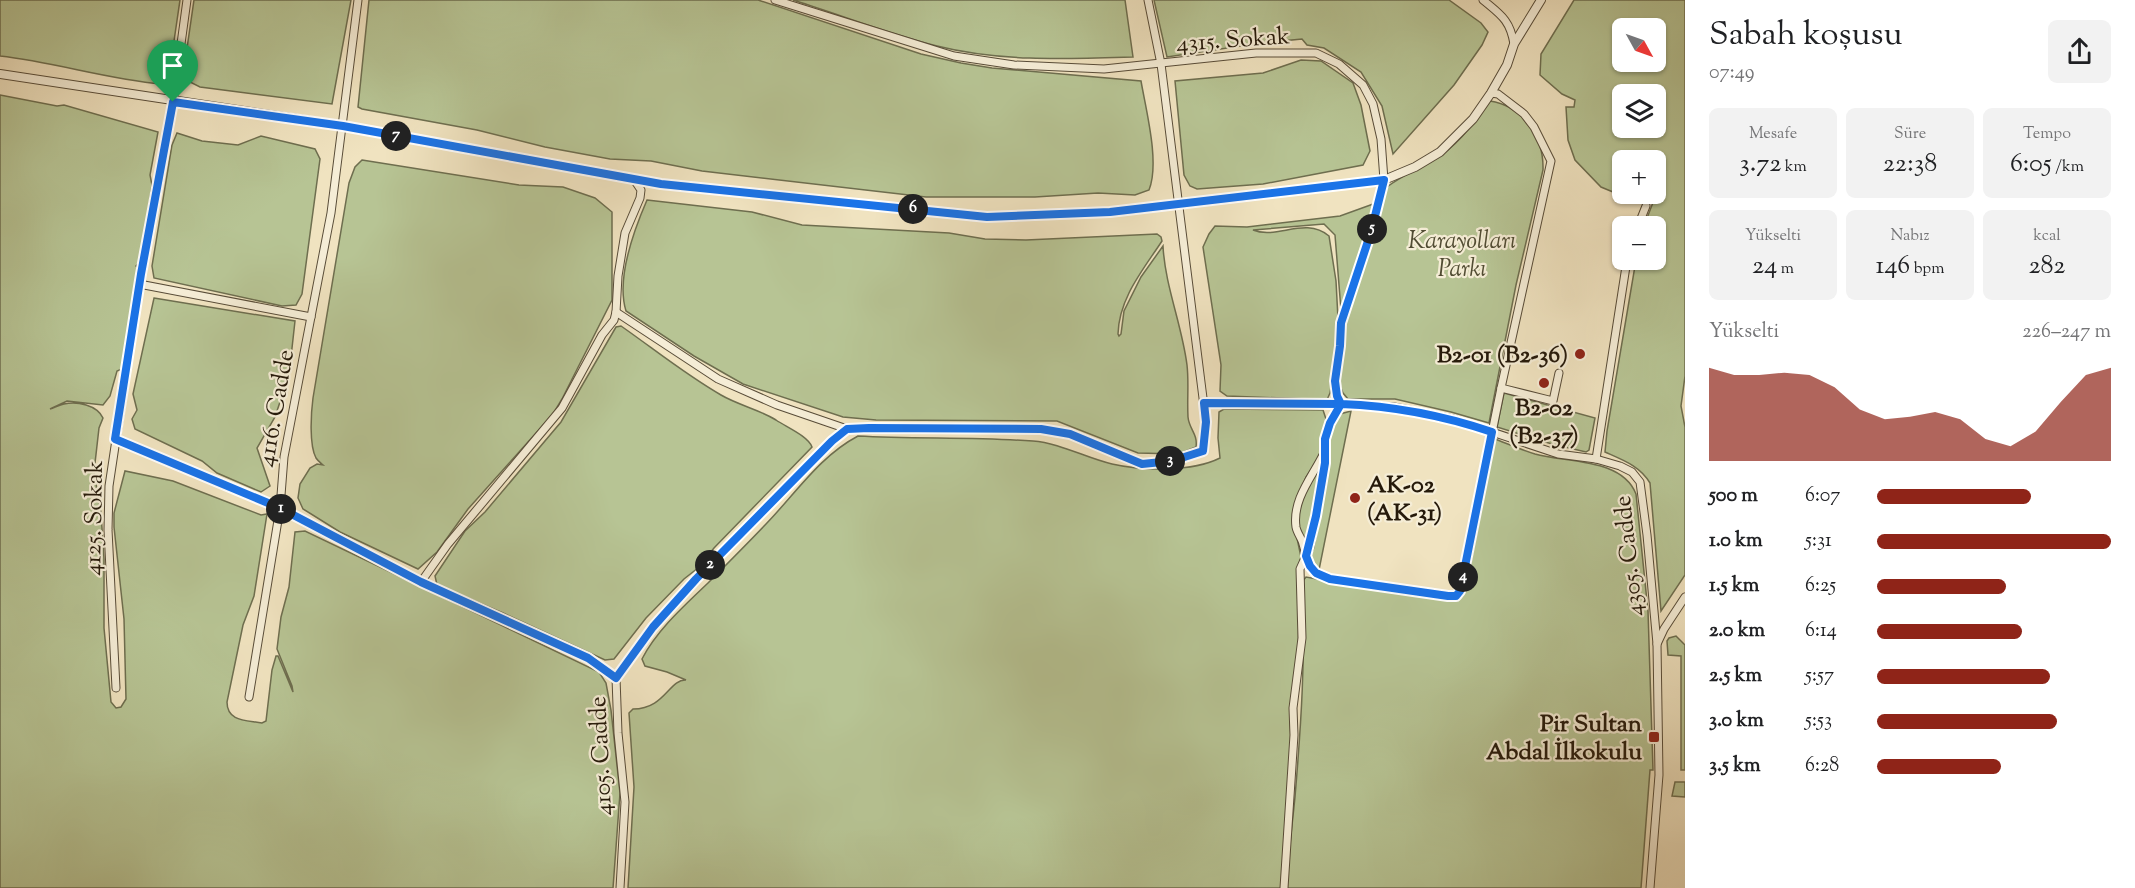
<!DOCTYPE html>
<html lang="tr">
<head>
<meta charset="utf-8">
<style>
  :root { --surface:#fff; --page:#f2f2f2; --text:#202124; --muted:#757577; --accent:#8f2418 }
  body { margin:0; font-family:"Sorts Mill Goudy",serif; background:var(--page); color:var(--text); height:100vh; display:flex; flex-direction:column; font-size:22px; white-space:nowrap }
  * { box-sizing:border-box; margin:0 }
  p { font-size:20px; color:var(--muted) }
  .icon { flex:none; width:33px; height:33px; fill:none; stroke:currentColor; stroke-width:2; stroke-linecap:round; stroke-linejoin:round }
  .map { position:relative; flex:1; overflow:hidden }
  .details { display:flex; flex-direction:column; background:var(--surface); width:450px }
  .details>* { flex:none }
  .needle { width:39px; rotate:130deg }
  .buttons { position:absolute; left:1612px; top:18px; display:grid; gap:12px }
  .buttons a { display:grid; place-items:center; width:54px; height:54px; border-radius:9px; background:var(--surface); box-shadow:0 2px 4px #0004; font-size:30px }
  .pin { position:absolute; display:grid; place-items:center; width:51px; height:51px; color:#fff; margin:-62px -26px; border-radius:50% 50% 50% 0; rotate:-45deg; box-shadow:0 0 6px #0007 }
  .pin .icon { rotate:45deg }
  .km { position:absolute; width:30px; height:30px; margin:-15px; border-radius:50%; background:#222; color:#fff; font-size:16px; line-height:30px; text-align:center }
  .round { display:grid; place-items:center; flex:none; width:63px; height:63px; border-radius:9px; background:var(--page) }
  .overview { display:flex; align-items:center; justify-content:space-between; height:102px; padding:0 24px }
  h1 { font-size:33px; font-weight:600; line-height:45px }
  .metrics { display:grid; grid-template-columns:repeat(3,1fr); gap:9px; height:102px; padding:6px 24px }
  .metrics div { display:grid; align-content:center; border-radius:9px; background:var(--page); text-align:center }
  .metrics b { font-size:26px; font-weight:600 }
  .metrics small { font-size:16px; font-weight:400 }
  .metrics p { font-size:16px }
  .chart { height:168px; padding:12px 24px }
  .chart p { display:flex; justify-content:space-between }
  .chart svg { width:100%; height:108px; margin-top:6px; fill:var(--accent); opacity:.7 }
  ul { padding:0 24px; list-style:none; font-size:20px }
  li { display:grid; grid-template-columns:96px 72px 1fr; align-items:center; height:45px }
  li i { height:15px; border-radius:8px; background:var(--accent) }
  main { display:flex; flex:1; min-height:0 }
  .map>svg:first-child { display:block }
  .green { fill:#b7c494; stroke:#6e6e4f; stroke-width:1.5; fill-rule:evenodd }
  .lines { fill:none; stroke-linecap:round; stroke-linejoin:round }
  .minor-casing { stroke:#584c38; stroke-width:9 }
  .tertiary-casing { stroke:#584c38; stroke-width:10 }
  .minor { stroke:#f5edd6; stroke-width:7 }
  .tertiary { stroke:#f5edd6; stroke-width:8 }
  .route-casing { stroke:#fff; stroke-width:12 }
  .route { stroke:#1a73e8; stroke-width:8 }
  .poi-dot { fill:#8f2418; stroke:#f5edd6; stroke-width:2 }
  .labels { text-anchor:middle; stroke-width:4.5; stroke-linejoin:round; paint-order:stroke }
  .street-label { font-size:24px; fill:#25190a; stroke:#f5edd6 }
  .park-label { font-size:24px; font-style:italic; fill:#514c33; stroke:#f5edd6 }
  .poi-label { font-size:24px; font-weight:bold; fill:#25190a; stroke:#f5edd6; text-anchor:end }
</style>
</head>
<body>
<main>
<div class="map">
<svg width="1685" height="888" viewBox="0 0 1685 888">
  <rect width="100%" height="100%" fill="#f0e3c0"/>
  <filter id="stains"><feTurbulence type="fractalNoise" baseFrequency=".00333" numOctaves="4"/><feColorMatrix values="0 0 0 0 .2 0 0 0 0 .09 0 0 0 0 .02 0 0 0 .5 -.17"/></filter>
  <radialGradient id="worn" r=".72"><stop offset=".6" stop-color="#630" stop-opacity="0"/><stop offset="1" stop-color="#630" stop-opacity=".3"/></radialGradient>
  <!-- green -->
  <g class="green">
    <path d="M0 0H180L169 75 161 84C107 79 54 62 0 56Z"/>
    <path d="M194 0H351L332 104 200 87 188 81 184 69Z"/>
    <path d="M369 0H758L921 54 961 63 992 68 1141 81C1146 110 1160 163 1149 190L1135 195 1098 193 1035 197H926L702 171 651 161 610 159 545 147 477 130 362 109 358 107Z"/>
    <path d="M793 0H1125L1133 57C1068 59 1001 62 937 46 889 34 841 15 793 0Z"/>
    <path d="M1154 0H1449L1481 23 1488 32 1482 45 1454 85 1393 154 1382 106 1361 72 1324 48 1307 45 1302 39 1261 43 1167 57Z"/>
    <path d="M1574 0H1685V376L1681 406 1685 427V575L1661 611 1650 483C1640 466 1623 460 1605 452L1607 431 1636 260H1656V226H1644L1662 179 1656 184V160H1623V194H1642L1625 197 1601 187 1575 160 1568 140 1566 107H1574L1575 100 1562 94 1540 75 1541 54ZM1656 28V62H1623V28ZM1623 94H1656V128H1623Z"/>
    <path d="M1301 60 1321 61 1353 83 1361 105 1370 151 1363 165 1263 184 1197 189 1190 186 1184 175 1175 81 1263 73Z"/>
    <path d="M0 95 57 106 64 105 158 132 150 175 152 185 141 261 136 266 138 268 122 369 117 371 110 396 103 405 67 401 50 409C54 408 59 405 64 404 77 401 97 405 103 418L99 428 94 472 101 513 104 559V628L111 702 116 708 121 707 126 699 124 619 114 527V513L125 471 173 481 261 515 267 514 254 596 243 625 227 702C227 722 247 720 262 723L266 721 272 670 276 656H278L293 692 292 686 277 649 281 617 289 587 295 532 305 531 599 672 606 683 611 710 620 793 613 888H0Z"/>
    <path d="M1490 101C1523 106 1544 137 1543 170L1516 285 1489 423 1451 412 1395 399H1348L1343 393 1339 383 1344 319 1387 187C1401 176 1417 170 1432 161 1457 147 1473 124 1490 101Z"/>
    <path d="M177 133 202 141 238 145 261 136 315 149 320 159 302 294 296 305 282 306 154 278 152 266 172 145Z"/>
    <path d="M362 160 519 185 563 187 595 198 612 212V300L562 399 553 414 468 509 437 552 418 569 340 532 303 509 298 498 300 484 310 468 317 464 323 465C321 463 318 461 316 458 309 445 311 413 313 398L349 183 355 167Z"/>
    <path d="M647 200 752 212 802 225 949 233 985 239 1026 240 1157 234 1161 237 1162 241C1143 270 1119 298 1118 334L1119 336 1121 334 1124 311 1141 277 1163 246C1165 286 1182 325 1187 365 1189 382 1187 400 1188 417 1189 429 1198 434 1196 447L1178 454 1138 453 1057 421 876 420 843 417 743 384 694 356 626 311C616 279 634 230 647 200Z"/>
    <path d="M1376 203 1366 241 1341 310 1335 235 1324 224 1253 230C1277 240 1305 216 1329 236L1336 281 1339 338 1330 393 1326 402 1308 399 1227 396 1220 391 1221 365 1203 247 1209 234 1215 226 1247 227 1340 216Z"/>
    <path d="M154 298 295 321 289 375 275 417 257 448 270 486 261 492 217 473 202 461 135 429 132 419 137 410 133 394Z"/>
    <path d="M621 326C654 349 686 375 721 395 738 405 758 409 776 420 786 427 808 436 812 447L714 548 698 568 684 579 646 618 614 659 605 660 503 613 437 585 435 576 465 531 485 512 561 422 616 327Z"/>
    <path d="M1504 393 1595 418 1589 450 1586 452 1552 444 1497 427Z"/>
    <path d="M1224 409 1323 410 1327 422 1319 458 1306 477 1295 505 1294 524 1301 557 1297 572 1299 623 1298 656 1290 714 1292 764 1282 888H628L634 787 629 713 633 709C665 709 669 679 686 680L667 672 645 666 642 659C657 630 684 606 708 583 727 564 747 544 766 524 796 493 820 456 858 436 916 439 975 437 1033 441 1060 443 1086 458 1112 464 1143 471 1192 472 1220 458L1218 438 1219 412Z"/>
    <path d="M1351 411 1319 570 1311 561V556L1327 445 1333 423 1340 414Z"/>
    <path d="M1495 439C1508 444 1522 450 1535 454 1567 463 1622 458 1636 494L1648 611 1653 770H1650L1641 888H1286C1288 858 1292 827 1295 797 1301 726 1306 653 1302 582L1306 577 1385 591 1453 599 1461 596 1465 591Z"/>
    <path d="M1322 464 1311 531 1308 540C1282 524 1311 482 1322 464Z"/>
    <path d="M1676 636 1685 645V770H1681V656L1668 655 1667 641 1669 638Z"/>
    <path d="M1675 782H1685V797L1672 796Z"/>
  </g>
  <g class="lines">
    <defs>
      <g id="minor">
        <path d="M775 0 954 56 1014 65 1104 69 1256 53H1316L1339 64 1363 85 1373 104 1381 139 1384 180 1371 233 1341 323 1340 346 1335 381 1337 396 1341 404 1330 423 1325 439V463L1316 516 1310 547 1300 569 1302 638 1293 708 1294 735 1284 888"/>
        <path d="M1483 0C1501 15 1510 20 1514 44"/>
        <path d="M1638 226 1646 206"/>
        <path d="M139 284 311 317"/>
        <path d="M616 312 718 379 777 405 847 429"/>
        <path d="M1501 388 1553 401 1559 373"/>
        <path d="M1204 403 1341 404 1394 407 1453 419 1558 454 1596 459 1620 466 1632 472 1640 482 1647 535 1657 644"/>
        <path d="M115 439 280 508 421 582 588 658 616 678"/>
        <path d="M1324 453C1313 476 1292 499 1296 527 1297 533 1302 539 1303 544 1309 565 1309 570 1330 579L1448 596 1456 595 1460 591 1501 388 1551 161 1534 127 1524 114 1498 94 1491 93"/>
        <path d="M1596 459 1627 260"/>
        <path d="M421 582 448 544 562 408 602 335 614 320 616 312 618 276 625 233 640 198 641 190 633 178"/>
        <path d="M116 688 108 530 109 486 141 274 173 102 187 0"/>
        <path d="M249 697 280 508 284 457 331 213 358 0"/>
        <path d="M620 888 625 802 618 733 616 678 653 627 696 579 832 441 847 429 869 428 1041 429 1070 434 1142 464 1172 461 1203 451 1206 422 1161 64 1148 0"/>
        <path d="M1650 888 1659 775 1657 644 1664 629 1685 597"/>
      </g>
      <path id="tertiary" d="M0 74 343 126 661 184 987 217 1110 212 1384 180 1415 167 1440 152 1473 119 1491 93 1507 65 1514 44 1541 0"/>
    </defs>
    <!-- minor casing -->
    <use href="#minor" class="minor-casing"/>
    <!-- tertiary casing -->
    <use href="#tertiary" class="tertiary-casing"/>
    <!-- minor -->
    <use href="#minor" class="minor"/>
    <!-- tertiary -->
    <use href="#tertiary" class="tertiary"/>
  </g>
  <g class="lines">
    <defs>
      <path id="route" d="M173 102 141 274 115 439 280 508 421 582 588 658 616 678 653 627 696 579 832 441 847 429 869 428 1041 429 1070 434 1142 464 1172 461 1203 451 1206 422 1204 403 1341 404C1394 406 1442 415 1492 432L1460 591 1456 596H1448L1330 579 1316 573 1310 566 1306 556 1316 516 1325 463V439L1330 423 1341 404 1337 396 1335 381 1340 346 1341 323 1371 232 1384 180 1110 212 987 217 661 184 343 126 173 102"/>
    </defs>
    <!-- route casing -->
    <use href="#route" class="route-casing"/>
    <!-- route -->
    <use href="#route" class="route"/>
  </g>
  <!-- markers -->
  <g class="poi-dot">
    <circle cx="1580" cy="354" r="6"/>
    <circle cx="1544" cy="383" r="6"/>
    <circle cx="1355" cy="498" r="6"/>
    <rect x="1648" y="731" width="12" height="12" rx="3"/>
  </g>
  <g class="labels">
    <!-- street labels -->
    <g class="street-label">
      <text transform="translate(1233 39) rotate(-4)" y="8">4315. Sokak</text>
      <text transform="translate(275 408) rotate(-80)" y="8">4116. Cadde</text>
      <text transform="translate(93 518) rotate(-89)" y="8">4125. Sokak</text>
      <text transform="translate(1628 556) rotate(-96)" y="8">4305. Cadde</text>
      <text transform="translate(600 756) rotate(-93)" y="8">4105. Cadde</text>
    </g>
    <!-- park labels -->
    <g class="park-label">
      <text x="1462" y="248">Karayolları<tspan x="1462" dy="28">Parkı</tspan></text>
    </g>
    <!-- poi labels -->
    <g class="poi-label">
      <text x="1568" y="362">B2-01 (B2-36)</text>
      <text x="1544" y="415" text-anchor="middle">B2-02<tspan x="1544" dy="28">(B2-37)</tspan></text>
      <text x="1367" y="492" text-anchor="start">AK-02<tspan x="1367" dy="28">(AK-31)</tspan></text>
      <text x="1642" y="731">Pir Sultan<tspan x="1642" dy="28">Abdal İlkokulu</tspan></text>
    </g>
  </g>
  <rect width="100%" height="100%" filter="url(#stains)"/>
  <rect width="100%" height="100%" fill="url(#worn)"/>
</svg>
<div class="buttons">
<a><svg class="needle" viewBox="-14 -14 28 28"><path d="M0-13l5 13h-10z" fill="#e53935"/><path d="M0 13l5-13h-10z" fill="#757577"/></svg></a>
<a><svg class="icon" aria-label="layers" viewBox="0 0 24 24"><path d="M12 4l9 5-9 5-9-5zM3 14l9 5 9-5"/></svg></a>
<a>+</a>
<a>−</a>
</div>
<div class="pin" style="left:173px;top:102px;background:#1e9e55"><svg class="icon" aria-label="arrive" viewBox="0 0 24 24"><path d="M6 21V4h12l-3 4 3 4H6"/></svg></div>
<b class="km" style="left:281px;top:509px">1</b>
<b class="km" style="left:710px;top:565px">2</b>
<b class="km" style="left:1170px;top:461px">3</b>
<b class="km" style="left:1463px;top:577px">4</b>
<b class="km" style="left:1372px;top:229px">5</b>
<b class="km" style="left:913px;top:209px">6</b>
<b class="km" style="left:396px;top:136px">7</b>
</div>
<section class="details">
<div class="overview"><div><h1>Sabah koşusu</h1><p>07:49</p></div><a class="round"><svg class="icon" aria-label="share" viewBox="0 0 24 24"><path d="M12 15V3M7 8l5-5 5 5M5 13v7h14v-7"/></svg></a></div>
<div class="metrics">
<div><p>Mesafe</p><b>3.72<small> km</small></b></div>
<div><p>Süre</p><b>22:38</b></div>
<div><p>Tempo</p><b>6:05<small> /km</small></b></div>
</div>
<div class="metrics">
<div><p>Yükselti</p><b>24<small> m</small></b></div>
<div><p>Nabız</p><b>146<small> bpm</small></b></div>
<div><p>kcal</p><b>282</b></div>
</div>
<div class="chart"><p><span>Yükselti</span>226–247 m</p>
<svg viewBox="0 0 160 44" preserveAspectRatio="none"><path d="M0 44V6L10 9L20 9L30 8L40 9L50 14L60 23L70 27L80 26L90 24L100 27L110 35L120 38L130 32L140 20L150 9L160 6V44z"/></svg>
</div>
<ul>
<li><b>500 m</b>6:07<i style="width:66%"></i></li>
<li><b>1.0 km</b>5:31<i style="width:100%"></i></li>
<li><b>1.5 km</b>6:25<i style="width:55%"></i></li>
<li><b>2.0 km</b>6:14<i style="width:62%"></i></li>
<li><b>2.5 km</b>5:57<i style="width:74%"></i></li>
<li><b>3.0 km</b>5:53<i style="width:77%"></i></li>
<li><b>3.5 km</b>6:28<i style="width:53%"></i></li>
</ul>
</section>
</main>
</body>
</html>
